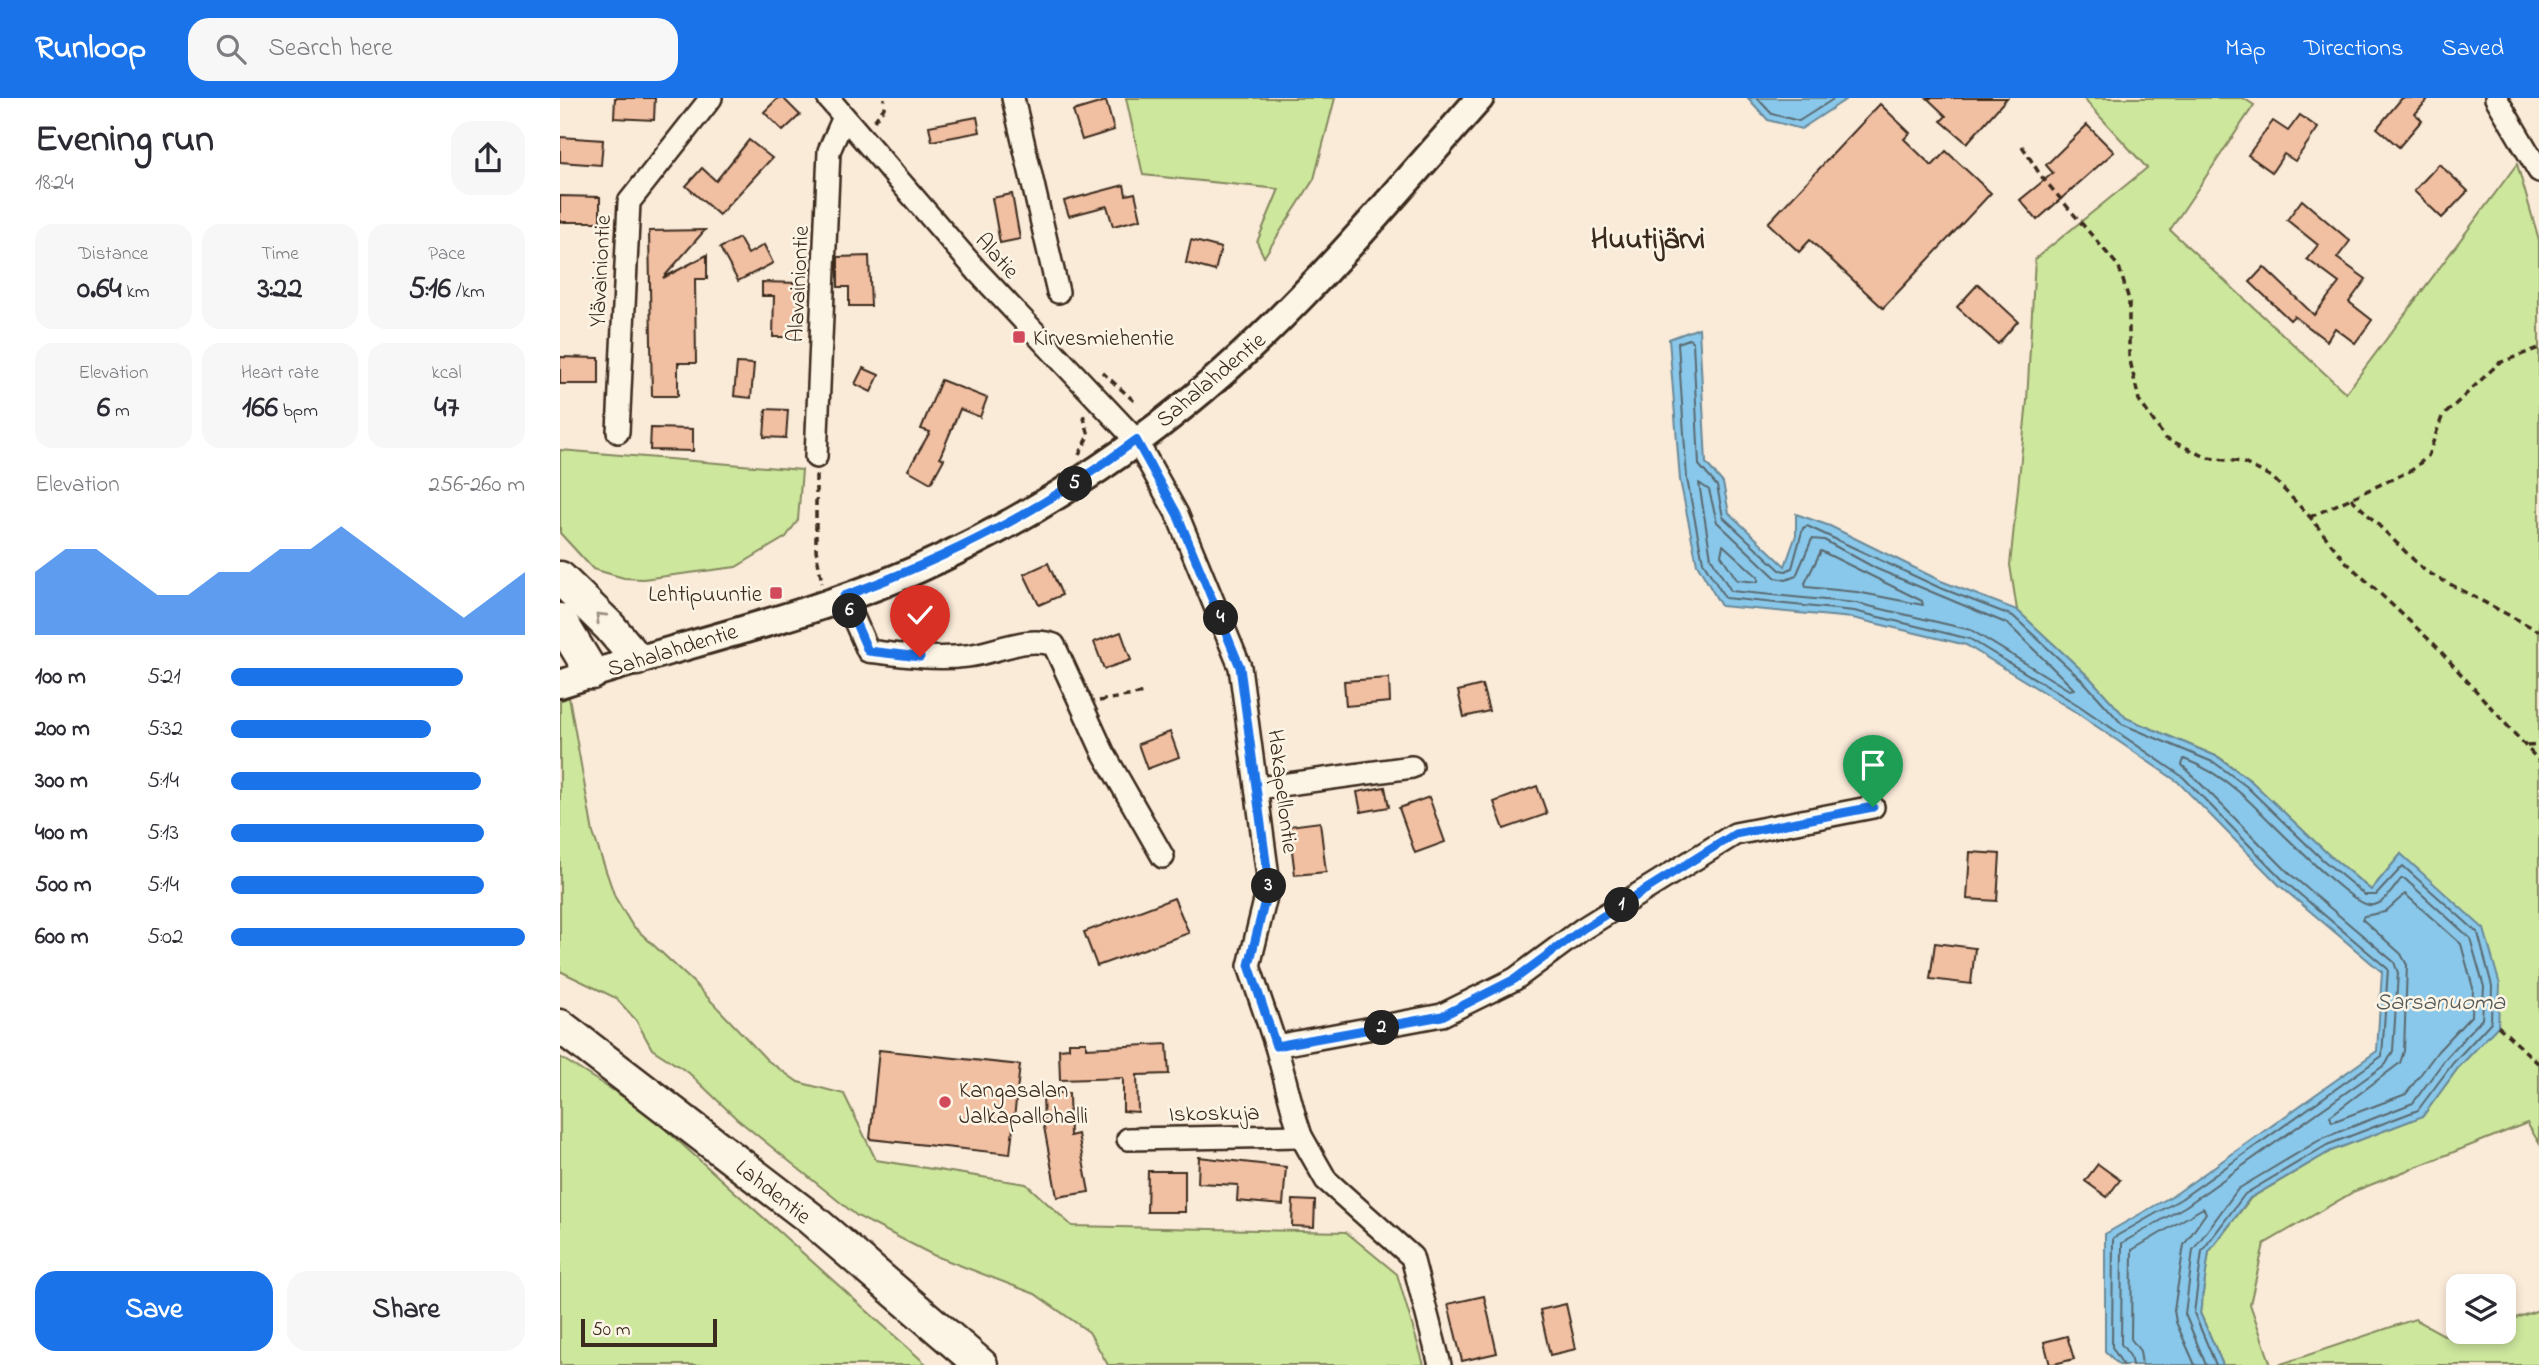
<!DOCTYPE html>
<html lang="en">
<head>
<meta charset="utf-8">
<style>
  :root { --surface:#fff; --page:#f7f7f7; --text:#2b2b33; --muted:#7c7c81; --accent:#1a73e8 }
  body { margin:0; font-family:"Indie Flower",sans-serif; background:var(--page); color:var(--text); height:100vh; display:flex; flex-direction:column; font-size:26px; white-space:nowrap }
  * { box-sizing:border-box; margin:0 }
  p { font-size:23px; color:var(--muted) }
  .icon { flex:none; width:38px; height:38px; fill:none; stroke:currentColor; stroke-width:2; stroke-linecap:round; stroke-linejoin:round }
  .map { position:relative; flex:1; overflow:hidden }
  .side { display:flex; flex-direction:column; background:var(--surface); width:560px }
  .side>* { flex:none }
  .controls { position:absolute; left:1886px; top:1176px; display:grid; gap:14px }
  .controls a { display:grid; place-items:center; width:70px; height:70px; border-radius:14px; background:var(--surface); box-shadow:0 4px 10px #0003; font-size:35px }
  .scale { position:absolute; left:21px; bottom:18px; width:136px; box-sizing:border-box; padding-left:7px; border:4px solid #3b2a1e; border-top:0; font-size:19px; line-height:24px; white-space:nowrap; color:#3b2a1e; -webkit-text-stroke:5px #fcf5e5; paint-order:stroke }
  .pin { position:absolute; display:grid; place-items:center; width:60px; height:60px; color:#fff; margin:-72px -30px; border-radius:50% 50% 50% 0; rotate:-45deg; box-shadow:0 0 7px #0007 }
  .pin .icon { rotate:45deg }
  .km { position:absolute; width:35px; height:35px; margin:-18px; border-radius:50%; background:#222; color:#fff; font-size:19px; line-height:35px; text-align:center }
  .round { display:grid; place-items:center; flex:none; width:74px; height:74px; border-radius:21px; background:var(--page) }
  .summary { display:flex; align-items:center; justify-content:space-between; height:119px; padding:0 35px }
  h1 { font-size:38px; font-weight:700; line-height:52px }
  .figures { display:grid; grid-template-columns:repeat(3,1fr); gap:10px; height:119px; padding:7px 35px }
  .figures div { display:grid; align-content:center; border-radius:18px; background:var(--page); text-align:center }
  .figures b { font-size:30px; font-weight:700 }
  .figures small { font-size:19px; font-weight:400 }
  .figures p { font-size:19px }
  .chart { height:196px; padding:14px 35px }
  .chart p { display:flex; justify-content:space-between }
  .chart svg { width:100%; height:126px; margin-top:7px; fill:var(--accent); opacity:.7 }
  .button { display:flex; gap:14px; margin-top:auto; padding:14px 35px }
  .button a { flex:1; height:80px; border-radius:21px; background:var(--accent); color:#fff; font-size:28px; font-weight:700; line-height:80px; text-align:center }
  .button a+a { background:var(--page); color:var(--text) }
  ul { padding:0 35px; list-style:none; font-size:23px }
  li { display:grid; grid-template-columns:112px 84px 1fr; align-items:center; height:52px }
  li i { height:18px; border-radius:9px; background:var(--accent) }
  header { display:flex; align-items:center; gap:42px; box-sizing:border-box; height:98px; padding:0 35px; background:var(--accent); color:#fff }
  header strong { font-size:33px }
  nav { display:flex; gap:38px; margin-inline-start:auto; font-size:24px }
  .search { width:490px; height:63px; background:var(--page); display:flex; align-items:center; gap:18px; box-sizing:border-box; padding:0 24px; border-radius:21px; color:var(--muted); font-size:26px }
  main { display:flex; flex:1; min-height:0 }
  .map>svg:first-child { display:block }
  .green { fill:#cde79d; stroke:#84885e; stroke-width:2 }
  .water { fill:#89c8ea; stroke:#6a8998; stroke-width:2 }
  .lines { fill:none; stroke-linecap:round; stroke-linejoin:round }
  .shore { stroke:#5a6970; stroke-width:2 }
  .building { fill:#f1bfa2; stroke:#3b2a1e; stroke-width:2 }
  .minor-casing { stroke:#3b2a1e; stroke-width:26 }
  .major-casing { stroke:#3b2a1e; stroke-width:32 }
  .highway-casing { stroke:#3b2a1e; stroke-width:37 }
  .path { stroke:#3b2a1e; stroke-width:3.5; stroke-dasharray:7 5; stroke-linecap:butt }
  .minor { stroke:#fcf5e5; stroke-width:21 }
  .major { stroke:#fcf5e5; stroke-width:26 }
  .highway { stroke:#fcf5e5; stroke-width:32 }
  .oneway { stroke:#9c9082 }
  .route-casing { stroke:#fff; stroke-width:14 }
  .route { stroke:#1a73e8; stroke-width:9 }
  .poi-dot { fill:#d1495b; stroke:#fcf5e5; stroke-width:2.5 }
  .labels { text-anchor:middle; stroke-width:5; stroke-linejoin:round; paint-order:stroke }
  .street-label { font-size:23px; fill:#3b2a1e; stroke:#fcf5e5 }
  .poi-label { font-size:23px; fill:#3b2a1e; stroke:#fcf5e5; text-anchor:start }
  .water-label { font-size:24px; font-style:italic; fill:#52595b; stroke:#fcf5e5 }
  .district-label { font-size:30px; font-weight:bold; fill:#3b2a1e; stroke:#fcf5e5 }
</style>
</head>
<body>
<header>
<strong>Runloop</strong>
<div class="search"><svg class="icon" aria-label="search" viewBox="0 0 24 24"><circle cx="10" cy="10" r="6"/><path d="M15 15l6 6"/></svg>Search here</div>
<nav><a>Map</a><a>Directions</a><a>Saved</a></nav>
</header>
<main>
<section class="side">
<div class="summary"><div><h1>Evening run</h1><p>18:24</p></div><a class="round"><svg class="icon" aria-label="share" viewBox="0 0 24 24"><path d="M12 15V3M7 8l5-5 5 5M5 13v7h14v-7"/></svg></a></div>
<div class="figures">
<div><p>Distance</p><b>0.64<small> km</small></b></div>
<div><p>Time</p><b>3:22</b></div>
<div><p>Pace</p><b>5:16<small> /km</small></b></div>
</div>
<div class="figures">
<div><p>Elevation</p><b>6<small> m</small></b></div>
<div><p>Heart rate</p><b>166<small> bpm</small></b></div>
<div><p>kcal</p><b>47</b></div>
</div>
<div class="chart"><p><span>Elevation</span>256–260 m</p>
<svg viewBox="0 0 160 44" preserveAspectRatio="none"><path d="M0 44V22L10 14L20 14L30 22L40 30L50 30L60 22L70 22L80 14L90 14L100 6L110 14L120 22L130 30L140 38L150 30L160 22V44z"/></svg>
</div>
<ul>
<li><b>100 m</b>5:21<i style="width:79%"></i></li>
<li><b>200 m</b>5:32<i style="width:68%"></i></li>
<li><b>300 m</b>5:14<i style="width:85%"></i></li>
<li><b>400 m</b>5:13<i style="width:86%"></i></li>
<li><b>500 m</b>5:14<i style="width:86%"></i></li>
<li><b>600 m</b>5:02<i style="width:100%"></i></li>
</ul>
<div class="button"><a>Save</a><a>Share</a></div>
</section>
<div class="map">
<svg width="1979" height="1267" viewBox="0 0 1979 1267">
  <rect width="100%" height="100%" fill="#faead8"/>
  <filter id="ink" filterUnits="userSpaceOnUse"><feTurbulence type="fractalNoise" baseFrequency=".0143" numOctaves="2"/><feDisplacementMap in="SourceGraphic" scale="14" xChannelSelector="R" yChannelSelector="G"/><feConvolveMatrix kernelMatrix="1 2 1 2 8 2 1 2 1" color-interpolation-filters="sRGB"/></filter>
  <g filter="url(#ink)">
    <!-- green -->
    <g class="green">
      <path d="M566 0H775L754 81 704 159 697 144 719 91 583 77Z"/>
      <path d="M1523 0H1683L1694 7 1610 132 1786 295 1957 66 1979 142V1045L1967 1025 1795 1093 1704 1146 1690 1206 1711 1267H1663L1640 1215 1649 1154 1691 1100 1771 1053 1863 1018 1898 970 1938 927 1841 756 1811 792 1768 756 1691 683 1659 659 1566 620 1530 580 1457 512 1450 467 1467 303 1475 161 1587 70Z"/>
      <path d="M0 352 242 372 238 422 226 439 176 469 83 481 64 480 33 471 0 435Z"/>
      <path d="M9 599 33 735 55 799 72 827 133 884 207 962 238 984 284 996 316 1062 466 1086 512 1128 786 1134 837 1176 864 1267H548L529 1234 475 1196 373 1157 297 1118 177 1021 129 975 92 951 76 922 56 900 0 873V603Z"/>
      <path d="M0 959 84 1012 367 1267H0Z"/>
      <path d="M1979 1212V1267H1718L1855 1221 1893 1242 1917 1234H1944V1224Z"/>
    </g>
    <!-- water -->
    <g class="water">
      <path d="M1188 0H1288L1241 31 1208 22Z"/>
      <path d="M1139 230 1146 365 1163 385 1169 415 1225 468 1236 437V416L1270 428 1381 483 1457 512 1530 580 1566 620 1658 659 1691 683 1768 756 1811 792 1841 756 1924 831 1940 887 1938 928 1898 970 1863 1018 1771 1053 1690 1100 1649 1154 1640 1215 1663 1267H1559L1545 1253V1136L1617 1095 1817 953 1822 874 1719 787 1618 684 1514 613 1406 547 1293 520 1161 508 1137 466 1120 382 1109 241Z"/>
    </g>
    <g class="lines">
      <!-- shore -->
      <g class="shore">
        <path d="M1197 0 1212 16 1239 23 1275 0"/>
        <path d="M1139 385 1149 392 1157 424 1216 480 1226 482 1236 478 1252 441 1264 442 1317 471 1448 526 1514 591 1509 592 1411 532 1296 505 1171 493 1151 460Z"/>
        <path d="M1163 447 1198 479V484L1177 482 1161 457Z"/>
        <path d="M1261 453 1362 503 1363 507 1297 494 1246 489 1245 485Z"/>
        <path d="M1845 796 1901 846 1913 890 1912 917 1878 953 1846 996 1772 1024 1770 1018 1840 965 1844 953 1847 867 1841 856 1802 821 1804 818 1825 814Z"/>
        <path d="M1563 1267 1552 1249 1553 1140 1621 1101 1822 958 1828 871 1723 782 1623 679 1518 607 1410 541 1294 513 1165 500 1143 464 1127 381 1118 245 1129 241 1133 244 1139 367 1157 388 1163 419 1220 472 1226 473 1232 470 1243 430 1247 428 1378 489 1453 518 1525 585 1562 626 1655 665 1686 688 1763 762 1805 797H1816L1843 768 1918 835 1932 888 1931 924 1893 965 1858 1012 1767 1047 1685 1096 1642 1153 1634 1215 1656 1267"/>
        <path d="M1572 1267 1570 1258 1561 1246 1562 1145 1626 1108 1826 966 1833 953 1838 875 1834 864 1730 776 1622 667 1624 661C1645 669 1663 680 1679 694 1702 713 1787 805 1809 807 1823 809 1833 791 1841 781H1845L1910 840 1924 889 1922 921 1886 960 1853 1005 1763 1040 1678 1091 1633 1152 1625 1216 1646 1267"/>
        <path d="M1582 1267 1580 1253 1571 1241 1572 1152 1643 1110 1646 1115 1624 1147 1614 1212 1616 1224 1635 1267"/>
      </g>
    </g>
    <!-- building -->
    <g class="building">
      <path d="M55 0H95L94 22 54 20Z"/>
      <path d="M218 0H223L240 17 223 33 204 14Z"/>
      <path d="M1367 0H1447L1407 45 1381 23 1386 18Z"/>
      <path d="M1842 0H1869L1855 16 1862 22 1839 49 1817 30Z"/>
      <path d="M546 3 554 32 522 42 513 13Z"/>
      <path d="M1320 6 1350 35 1344 41 1372 68 1386 53 1431 95 1323 210 1250 142 1239 154 1208 125Z"/>
      <path d="M1740 17 1758 30 1735 63 1724 56 1712 74 1688 57 1713 23 1728 33Z"/>
      <path d="M417 19 420 34 372 43 369 28Z"/>
      <path d="M1527 27 1554 54 1477 122 1460 102 1493 75 1486 67Z"/>
      <path d="M0 39 43 42 41 67 0 64Z"/>
      <path d="M189 42 212 60 159 117 126 88 142 70 156 83Z"/>
      <path d="M1879 66 1908 93 1882 120 1854 93Z"/>
      <path d="M564 87 566 97 575 95 581 121 553 128 547 108 509 118 504 103Z"/>
      <path d="M452 96 460 141 440 145 432 100Z"/>
      <path d="M0 98 40 99V124H0Z"/>
      <path d="M1742 102 1790 143 1777 160 1806 181 1789 204 1812 222 1795 245 1775 230 1767 243 1734 218 1730 222 1690 184 1704 169 1754 217 1779 185 1747 161 1758 147 1727 122Z"/>
      <path d="M145 132 103 180 147 157V181H135L136 265H118V298H92L89 133Z"/>
      <path d="M179 140 188 156 204 147 213 165 178 183 160 150Z"/>
      <path d="M631 142 661 150 655 173 626 165Z"/>
      <path d="M309 158 311 208H289V189H278V159Z"/>
      <path d="M202 184 239 185 238 239H213L214 198H202Z"/>
      <path d="M1418 186 1458 223 1438 246 1397 209Z"/>
      <path d="M0 259 39 260V286H0Z"/>
      <path d="M177 265 194 266 191 300 174 298Z"/>
      <path d="M303 270 319 277 311 294 295 286Z"/>
      <path d="M381 282 427 300 420 319 400 311 380 359 384 361 371 385 348 372 370 334 361 331Z"/>
      <path d="M206 311 228 312 226 340 204 339Z"/>
      <path d="M91 330 133 331V353L90 352Z"/>
      <path d="M488 465 502 497 479 507 464 476Z"/>
      <path d="M561 534 571 562 544 571 534 544Z"/>
      <path d="M829 580 830 604 786 608 784 583Z"/>
      <path d="M922 587 929 613 904 619 898 593Z"/>
      <path d="M610 634 619 659 587 671 578 646Z"/>
      <path d="M977 688 987 716 944 731 934 704Z"/>
      <path d="M825 689 829 709 801 714 797 694Z"/>
      <path d="M869 699 885 744 855 755 839 710Z"/>
      <path d="M760 724 766 774 735 777 729 728Z"/>
      <path d="M1410 754 1440 756 1437 803 1407 801Z"/>
      <path d="M614 800 629 835 537 868 524 834Z"/>
      <path d="M1375 845 1415 850 1411 886 1370 881Z"/>
      <path d="M509 944H526V950L607 946 609 976 577 977 578 1014 563 1013V980L500 982 499 951 509 950Z"/>
      <path d="M319 952 460 967 450 1056 310 1041Z"/>
      <path d="M483 995H509L510 1038 518 1036 529 1094 497 1099 484 1029Z"/>
      <path d="M639 1059 726 1069 723 1107 677 1103 678 1087 638 1085Z"/>
      <path d="M1538 1066 1560 1082 1547 1099 1525 1083Z"/>
      <path d="M588 1073H625V1114H587Z"/>
      <path d="M733 1102 755 1103 754 1129 732 1128Z"/>
      <path d="M924 1198 937 1255 902 1263 888 1206Z"/>
      <path d="M1006 1206 1016 1251 990 1257 980 1212Z"/>
      <path d="M1507 1238 1514 1261 1490 1267 1484 1244Z"/>
    </g>
    <g class="lines">
      <defs>
        <g id="minor">
          <path d="M268 0 418 174 576 342 617 416 680 569 709 786 689 868 716 948 734 1016 741 1038 766 1082 852 1159 880 1267"/>
          <path d="M453 0 498 194"/>
          <path d="M1936 0 1979 73"/>
          <path d="M58 334 69 104 151 0"/>
          <path d="M256 359 269 53 284 19"/>
          <path d="M284 498 308 553C340 557 374 562 407 558 435 555 466 537 494 547L543 654 603 759"/>
          <path d="M699 690 852 669"/>
          <path d="M716 948 882 917 955 881 1024 830 1175 736 1313 709"/>
          <path d="M568 1041 741 1038"/>
        </g>
        <path id="major" d="M0 586C117 547 245 521 358 471 483 415 601 336 700 240 778 165 848 81 920 0"/>
        <g id="highway">
          <path d="M0 480 49 528 77 561"/>
          <path d="M0 522 32 575"/>
          <path d="M0 928 250 1120 421 1267"/>
        </g>
      </defs>
      <!-- minor casing -->
      <use href="#minor" class="minor-casing"/>
      <!-- major casing -->
      <use href="#major" class="major-casing"/>
      <!-- highway casing -->
      <use href="#highway" class="highway-casing"/>
      <!-- path -->
      <g class="path">
        <path d="M314 23 324 10V0"/>
        <path d="M1462 48 1481 78 1559 169 1569 202V258L1579 302 1605 340 1648 360 1682 364 1712 379 1750 419 1784 462 1875 547 1979 663"/>
        <path d="M542 274 573 302 569 306"/>
        <path d="M519 357 529 338 523 316"/>
        <path d="M256 377V452L262 485"/>
        <path d="M1791 400 1865 473 1979 533"/>
        <path d="M1750 419 1852 372 1868 358 1882 319 1939 265 1979 250"/>
        <path d="M539 603 585 595"/>
        <path d="M1967 648 1979 647"/>
        <path d="M1938 928 1979 966"/>
      </g>
      <!-- minor -->
      <use href="#minor" class="minor"/>
      <!-- major -->
      <use href="#major" class="major"/>
      <!-- highway -->
      <use href="#highway" class="highway"/>
    </g>
    <!-- one-way arrows -->
    <defs><path id="oneway-chevron" d="M-2-3.5L2.5 0L-2 3.5" fill="none" stroke-width="1.6" stroke-linecap="round" stroke-linejoin="round" transform="scale(1.75)"/></defs>
    <use class="oneway" href="#oneway-chevron" transform="translate(40 519) rotate(-135)"/>
  </g>
  <g class="lines" filter="url(#ink)">
    <defs>
      <path id="route" d="M360 559 308 553 284 498C391 459 485 411 576 342L617 416 680 569 709 786 689 867 716 948 882 918 955 881 1024 830 1175 736 1313 709"/>
    </defs>
    <!-- route casing -->
    <use href="#route" class="route-casing"/>
    <!-- route -->
    <use href="#route" class="route"/>
  </g>
  <!-- markers -->
  <g class="poi-dot">
    <rect x="452" y="232" width="14" height="14" rx="3.5"/>
    <rect x="209" y="488" width="14" height="14" rx="3.5"/>
    <circle cx="385" cy="1004" r="7"/>
  </g>
  <g class="labels">
    <!-- street labels -->
    <g class="street-label">
      <text transform="translate(438 157) rotate(48)" y="8">Alatie</text>
      <text transform="translate(39 173) rotate(-87)" y="8">Ylävainiontie</text>
      <text transform="translate(237 186) rotate(-87)" y="8">Alavainiontie</text>
      <text transform="translate(650 281) rotate(-40)" y="8">Sahalahdentie</text>
      <text transform="translate(112 551) rotate(-17)" y="8">Sahalahdentie</text>
      <text transform="translate(724 693) rotate(83)" y="8">Hakapellontie</text>
      <text transform="translate(654 1014) rotate(-1)" y="8">Iskoskuja</text>
      <text transform="translate(214 1093) rotate(38)" y="8">Lahdentie</text>
    </g>
    <!-- poi labels -->
    <g class="poi-label">
      <text x="473" y="247">Kirvesmiehentie</text>
      <text x="202" y="503" text-anchor="end">Lehtipuuntie</text>
      <text x="399" y="999">Kangasalan<tspan x="399" dy="26">Jalkapallohalli</tspan></text>
    </g>
    <!-- water labels -->
    <g class="water-label">
      <text x="1880" y="911">Sarsanuoma</text>
    </g>
    <!-- district labels -->
    <g class="district-label">
      <text x="1088" y="150">Huutijärvi</text>
    </g>
  </g>
</svg>
<div class="controls">
<a><svg class="icon" aria-label="layers" viewBox="0 0 24 24"><path d="M12 4l9 5-9 5-9-5zM3 14l9 5 9-5"/></svg></a>
</div>
<div class="scale">50 m</div>
<div class="pin" style="left:1313px;top:709px;background:#1e9e55"><svg class="icon" aria-label="arrive" viewBox="0 0 24 24"><path d="M6 21V4h12l-3 4 3 4H6"/></svg></div>
<div class="pin" style="left:360px;top:559px;background:#d93025"><svg class="icon" aria-label="check" viewBox="0 0 24 24"><path d="M5 12l5 5 9-10"/></svg></div>
<b class="km" style="left:1062px;top:807px">1</b>
<b class="km" style="left:822px;top:930px">2</b>
<b class="km" style="left:709px;top:788px">3</b>
<b class="km" style="left:661px;top:520px">4</b>
<b class="km" style="left:515px;top:386px">5</b>
<b class="km" style="left:290px;top:513px">6</b>
</div>
</main>
</body>
</html>
